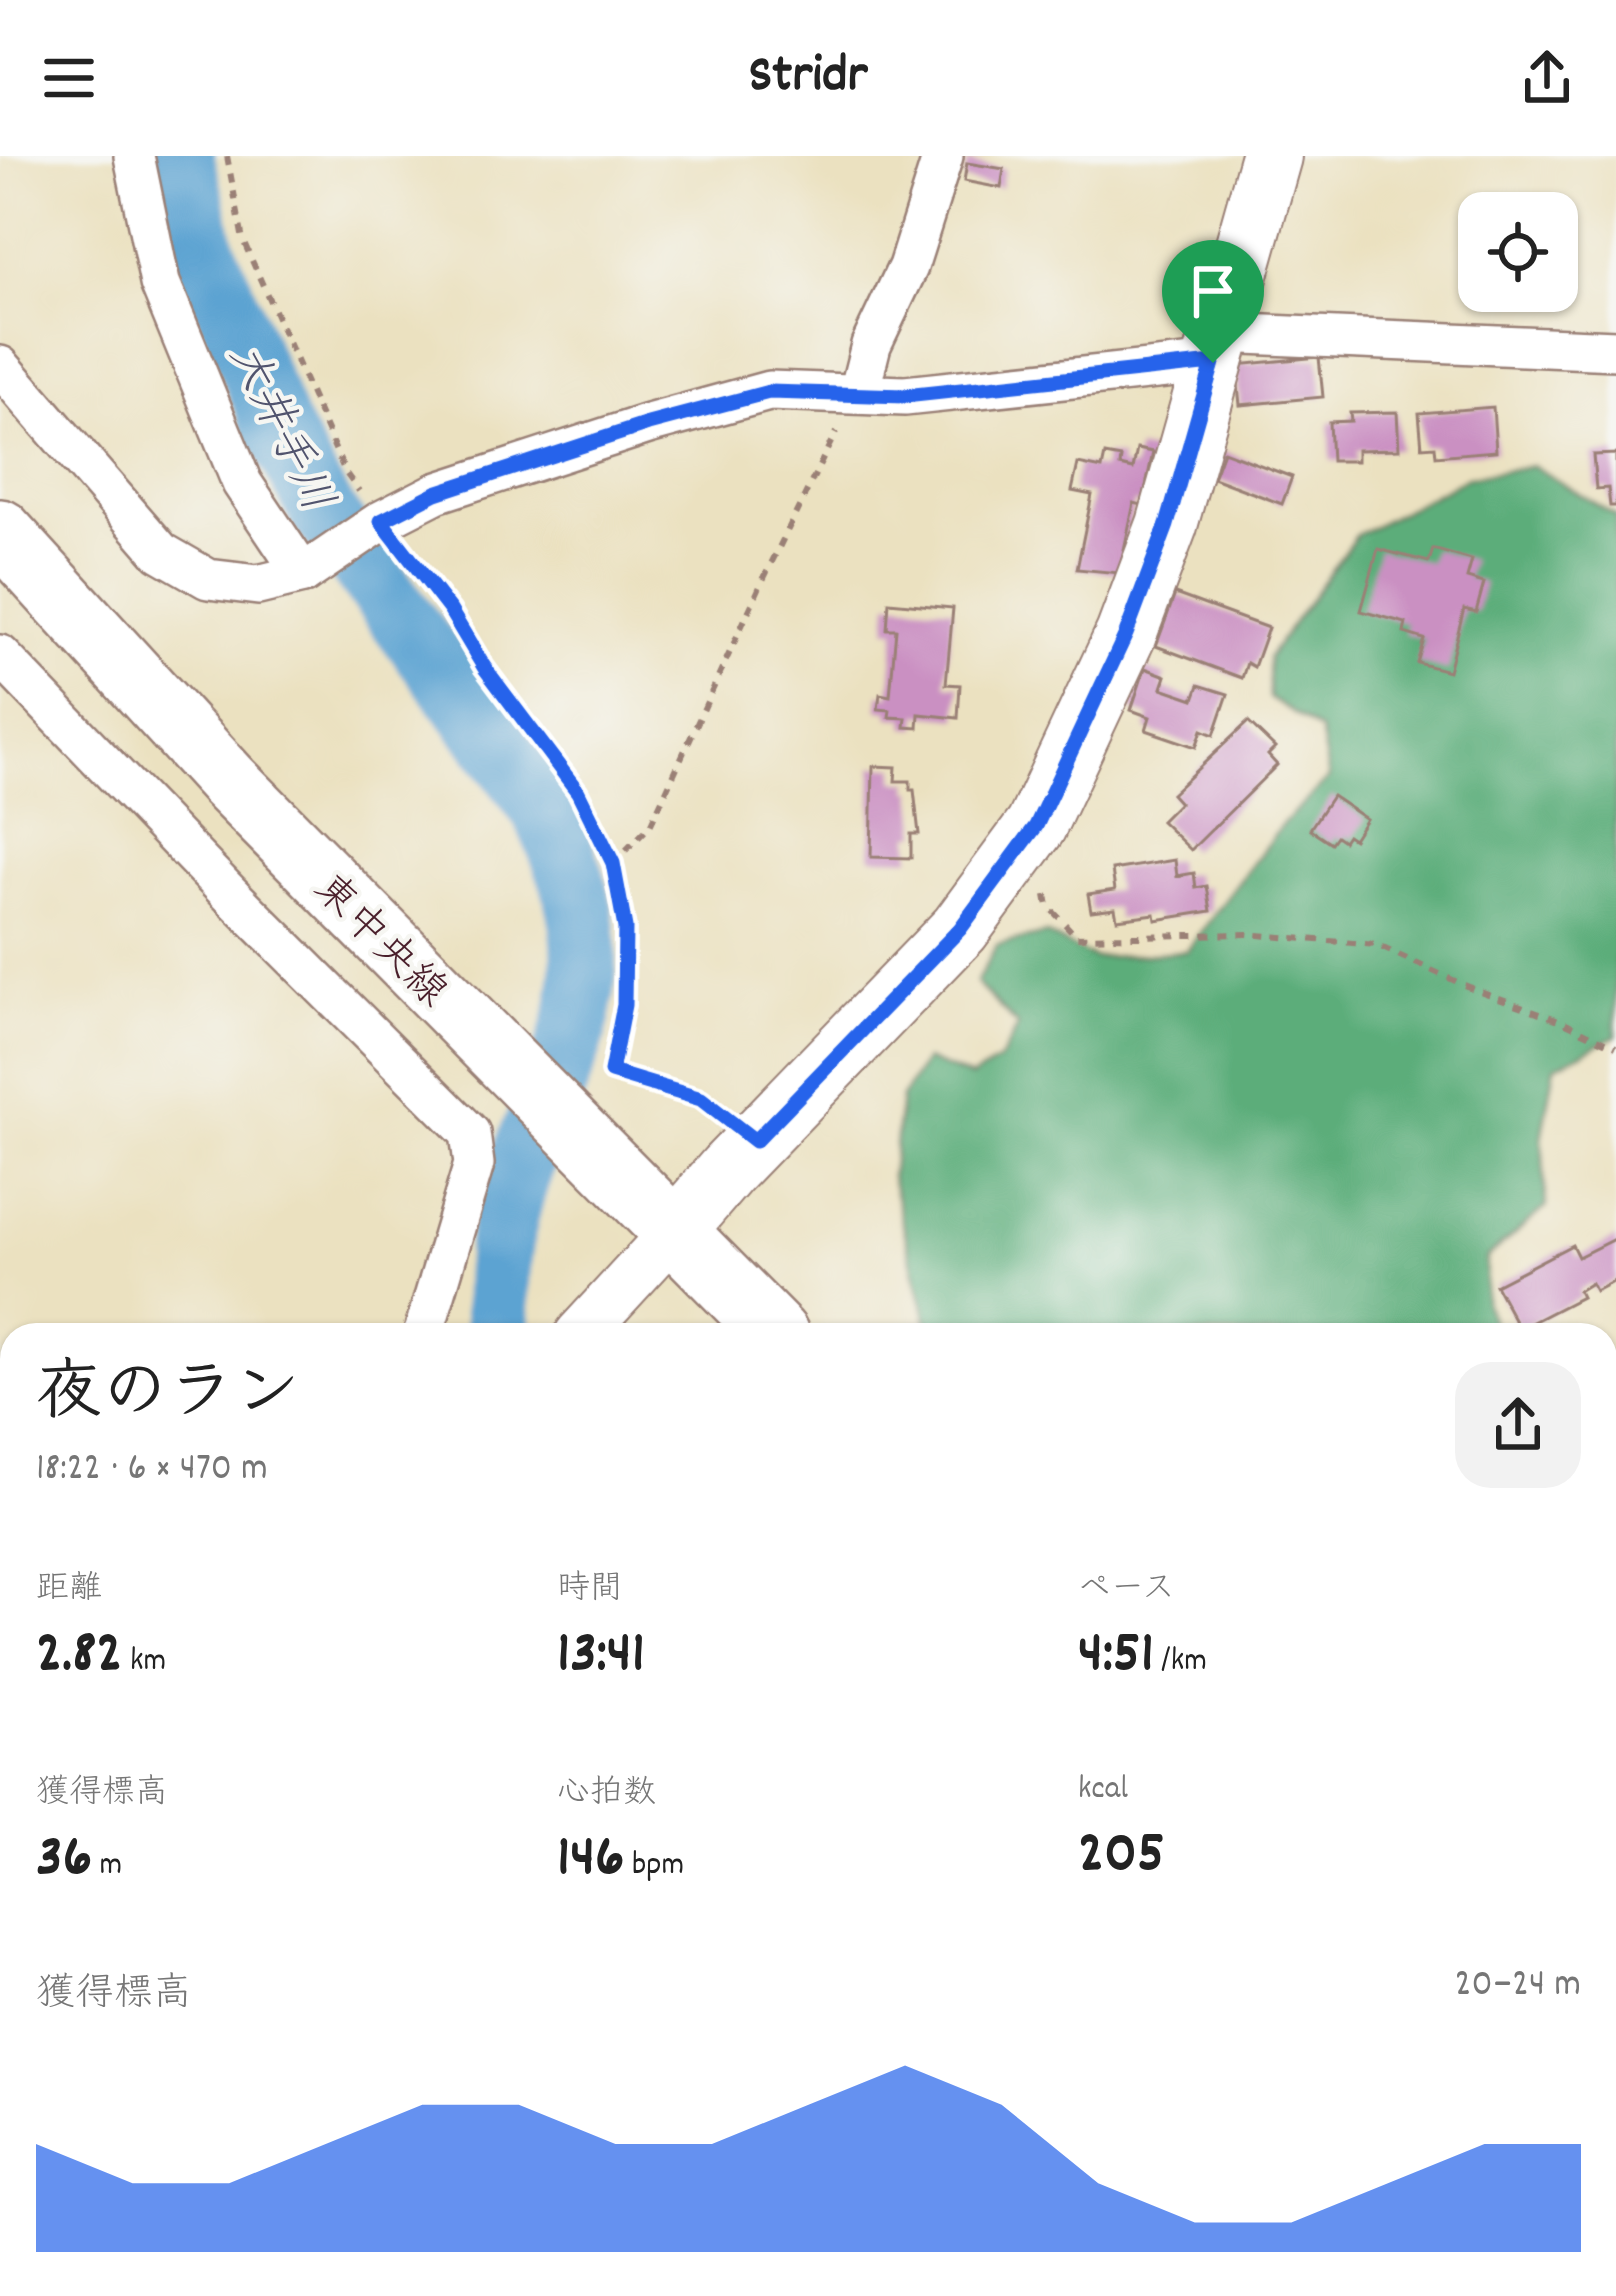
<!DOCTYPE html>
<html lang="ja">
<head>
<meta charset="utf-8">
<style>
  :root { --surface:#fff; --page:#f2f2f2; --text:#222; --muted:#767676; --accent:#2563eb }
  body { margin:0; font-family:Dekko,"Klee One",sans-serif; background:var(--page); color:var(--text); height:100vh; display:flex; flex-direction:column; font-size:45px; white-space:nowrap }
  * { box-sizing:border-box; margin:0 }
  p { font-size:39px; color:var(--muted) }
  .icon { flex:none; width:66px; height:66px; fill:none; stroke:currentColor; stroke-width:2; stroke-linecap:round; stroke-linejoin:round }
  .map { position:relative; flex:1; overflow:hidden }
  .drawer { position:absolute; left:0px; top:1167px; width:1617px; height:975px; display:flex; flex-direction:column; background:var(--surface); border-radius:36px 36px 0 0; box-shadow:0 3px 9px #0004 }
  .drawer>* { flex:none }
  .buttons { position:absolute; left:1458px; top:36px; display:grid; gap:24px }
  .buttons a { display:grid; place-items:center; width:120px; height:120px; border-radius:24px; background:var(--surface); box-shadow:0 3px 9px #0004; font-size:60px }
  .pin { position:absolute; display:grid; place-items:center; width:102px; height:102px; color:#fff; margin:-123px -51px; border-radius:50% 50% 50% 0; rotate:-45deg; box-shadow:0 0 12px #0007 }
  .pin .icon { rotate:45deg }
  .round { display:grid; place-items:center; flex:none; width:126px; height:126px; border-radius:36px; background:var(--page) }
  .overview { display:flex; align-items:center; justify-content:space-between; height:204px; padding:0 36px }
  h1 { font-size:66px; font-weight:700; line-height:90px }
  .stats { display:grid; grid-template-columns:repeat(3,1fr); gap:18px; height:204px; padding:12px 36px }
  .stats div { display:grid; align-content:center }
  .stats b { font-size:60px; font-weight:700 }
  .stats small { font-size:33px; font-weight:400 }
  .stats p { font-size:33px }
  .chart { height:336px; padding:24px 36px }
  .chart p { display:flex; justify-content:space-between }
  .chart svg { width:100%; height:216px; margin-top:12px; fill:var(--accent); opacity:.7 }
  header { display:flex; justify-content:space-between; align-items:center; height:156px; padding:0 36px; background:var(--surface); font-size:54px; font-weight:700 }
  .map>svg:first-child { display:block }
  .forest { fill:#5cad7a; stroke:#536652; stroke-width:3 }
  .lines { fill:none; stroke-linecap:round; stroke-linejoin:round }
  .river { stroke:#5ca3d2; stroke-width:66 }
  .building { fill:#ca90c2 }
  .minor-casing { stroke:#9a8076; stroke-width:44 }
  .tertiary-casing { stroke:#9a8076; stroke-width:52 }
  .primary-casing { stroke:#9a8076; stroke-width:64 }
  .trunk-casing { stroke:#9a8076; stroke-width:68 }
  .path { stroke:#9a8076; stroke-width:6; stroke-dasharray:9 9; stroke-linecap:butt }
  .minor { stroke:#fff; stroke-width:39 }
  .tertiary { stroke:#fff; stroke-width:48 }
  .primary { stroke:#fff; stroke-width:60 }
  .trunk { stroke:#fff; stroke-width:63 }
  .rail { stroke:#4a1f2b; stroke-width:9 }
  .route-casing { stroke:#fff; stroke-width:24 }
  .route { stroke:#2563eb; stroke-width:15 }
  .labels { text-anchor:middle; stroke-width:9; stroke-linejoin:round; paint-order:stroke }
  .street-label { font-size:42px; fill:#4a1f2b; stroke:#f6f6f2 }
  .water-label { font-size:45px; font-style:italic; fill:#51546e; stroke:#f6f6f2 }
</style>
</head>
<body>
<header><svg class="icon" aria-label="menu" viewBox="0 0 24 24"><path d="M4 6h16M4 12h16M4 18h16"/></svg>Stridr<svg class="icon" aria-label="share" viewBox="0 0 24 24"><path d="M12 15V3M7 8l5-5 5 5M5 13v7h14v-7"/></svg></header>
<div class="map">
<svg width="1616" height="2140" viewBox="0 0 1616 2140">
  <rect width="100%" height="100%" fill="#f6f6f2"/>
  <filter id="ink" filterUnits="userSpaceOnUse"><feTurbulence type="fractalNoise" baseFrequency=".00833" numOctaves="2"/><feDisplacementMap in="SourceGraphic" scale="24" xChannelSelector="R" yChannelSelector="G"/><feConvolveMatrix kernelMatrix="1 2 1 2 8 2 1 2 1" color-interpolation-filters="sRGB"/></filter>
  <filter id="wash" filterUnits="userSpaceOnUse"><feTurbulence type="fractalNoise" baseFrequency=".004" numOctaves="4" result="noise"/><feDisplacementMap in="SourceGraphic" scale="48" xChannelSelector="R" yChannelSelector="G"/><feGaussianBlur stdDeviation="2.7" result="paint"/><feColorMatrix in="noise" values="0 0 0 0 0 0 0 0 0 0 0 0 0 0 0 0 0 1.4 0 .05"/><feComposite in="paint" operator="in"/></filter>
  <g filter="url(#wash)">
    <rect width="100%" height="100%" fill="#ebe1c0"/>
    <!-- forest -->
    <g class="forest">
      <path d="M1533 310 1616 360V880L1555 910 1542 983 1546 1051 1486 1102 1485 1147 1497 1179H931L891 1021 901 942 925 904 971 922 1000 904 1018 870 976 827 997 789 1046 778 1094 802 1187 795 1281 670 1329 622 1320 575 1269 542 1268 501 1357 379 1468 321Z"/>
      <path d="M12 1927V2130H630L633 2140H0V1930Z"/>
    </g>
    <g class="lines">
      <!-- river -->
      <g class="river">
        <path d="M181 0 203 92 276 270 321 354 544 654C563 697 582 738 584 786 589 880 544 939 516 1024 500 1073 493 1127 499 1179"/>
        <path d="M661 2130 664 2140"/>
      </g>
    </g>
    <g id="blocks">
      <!-- building -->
      <g class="building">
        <path d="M967 7 1004 13 1001 32 964 25Z"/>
        <path d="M1319 201 1323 241 1240 249 1236 209Z"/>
        <path d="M1493 251 1496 295 1436 300 1435 290 1422 291 1419 257Z"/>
        <path d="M1397 256 1399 293 1357 294V305H1331L1329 266 1351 265 1350 257Z"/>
        <path d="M1137 293 1153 296 1142 349 1134 347 1119 417 1077 413 1092 339 1072 335 1078 308 1102 313 1105 299 1121 302 1120 310 1133 313Z"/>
        <path d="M1223 295 1292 321 1282 348 1213 322Z"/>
        <path d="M1616 298V350H1610L1608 332 1596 333 1593 299Z"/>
        <path d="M1378 393 1429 406 1433 393 1472 404 1467 422 1484 427 1476 456 1464 453 1448 515 1417 507 1424 483 1404 477 1406 467 1361 455Z"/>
        <path d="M1175 438 1268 472 1254 511 1247 507 1242 522 1156 490Z"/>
        <path d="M889 446 953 452 946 528 960 529 958 562 919 558 918 572 905 571 906 562 889 561 890 554 878 553 880 538 890 540 896 473H887Z"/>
        <path d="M1145 512 1166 520 1162 532 1194 543 1199 529 1228 538 1214 579 1202 574 1196 591 1146 574 1150 561 1131 554Z"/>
        <path d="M1248 566 1275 592 1268 599 1277 609 1191 694 1161 665 1179 647 1171 638Z"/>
        <path d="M873 610 896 611 895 625H910V634H914L919 678H911V702L871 701Z"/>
        <path d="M1332 640 1366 663 1353 683 1347 679 1343 685 1336 680 1331 687 1310 673Z"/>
        <path d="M1175 704 1177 720 1194 717 1196 732 1207 730 1211 755 1156 764 1155 758 1117 763 1115 752 1091 755 1088 738 1115 734 1112 714Z"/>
        <path d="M1616 1082V1124L1595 1135 1591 1127 1578 1135 1581 1141 1519 1173 1495 1129 1572 1089 1578 1101Z"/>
      </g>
    </g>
  </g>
  <g filter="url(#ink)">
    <use href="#blocks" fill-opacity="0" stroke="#9a8076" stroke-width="3"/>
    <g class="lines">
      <defs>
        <g id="minor">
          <path d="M134 0 160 127 242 327 303 418"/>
          <path d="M1222 177 1616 194"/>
          <path d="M0 210 161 396 208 423 258 429 303 418 381 365 436 337 648 268 769 235 905 240 1213 207"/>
          <path d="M859 237 871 189 908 111 943 0"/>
          <path d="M0 499 230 738 470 977 474 1008 423 1179"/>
          <path d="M1605 1314 1616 1305"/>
          <path d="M1605 1542 1616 1544"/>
          <path d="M874 2130 879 2140"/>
        </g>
        <g id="tertiary">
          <path d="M579 1179 674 1076"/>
          <path d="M0 1731 12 1724"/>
        </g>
        <path id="primary" d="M674 1076 728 1013 960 773 1036 670 1126 478 1167 369 1271 0"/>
        <g id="trunk">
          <path d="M0 375 228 625 777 1179"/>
          <path d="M1586 2130 1590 2140"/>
        </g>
      </defs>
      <!-- minor casing -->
      <use href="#minor" class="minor-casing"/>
      <!-- tertiary casing -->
      <use href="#tertiary" class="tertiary-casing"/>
      <!-- primary casing -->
      <use href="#primary" class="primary-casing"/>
      <!-- trunk casing -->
      <use href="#trunk" class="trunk-casing"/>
      <!-- path -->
      <g class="path">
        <path d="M227 0 243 84 345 316 359 335"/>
        <path d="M403 393 450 453 484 511 578 636 613 707 625 772 624 849 611 916 701 943 719 956"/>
        <path d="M613 707 650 670 762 426 836 276"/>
        <path d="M1046 739 1048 750 1077 781 1247 778 1376 789 1464 829 1564 866 1616 891"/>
        <path d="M0 1371 12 1370"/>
      </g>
      <!-- minor -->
      <use href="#minor" class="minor"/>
      <!-- tertiary -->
      <use href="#tertiary" class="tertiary"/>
      <!-- primary -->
      <use href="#primary" class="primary"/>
      <!-- trunk -->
      <use href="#trunk" class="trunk"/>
      <!-- rail -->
      <g class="rail">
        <path d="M0 1914 12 1910"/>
        <path d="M1204 2130 1220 2140"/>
      </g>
    </g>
  </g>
  <g class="lines" filter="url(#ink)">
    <defs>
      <path id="route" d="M1213 207 1167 369 1126 478 1036 670 960 773 755 985 701 943 611 916 624 849 625 772 613 707 578 636 484 511 450 454 381 365 436 337 648 268 769 236 905 240Z"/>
    </defs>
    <!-- route casing -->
    <use href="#route" class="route-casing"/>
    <!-- route -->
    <use href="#route" class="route"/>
  </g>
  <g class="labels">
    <!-- street labels -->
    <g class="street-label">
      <text transform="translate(383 782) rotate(45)" y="15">東中央線</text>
    </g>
    <!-- water labels -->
    <g class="water-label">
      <text transform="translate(284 270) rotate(64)" y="16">大井手川</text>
    </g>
  </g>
</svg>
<div class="buttons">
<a><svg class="icon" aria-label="locate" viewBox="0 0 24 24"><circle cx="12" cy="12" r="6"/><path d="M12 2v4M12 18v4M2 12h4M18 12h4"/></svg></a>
</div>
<div class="pin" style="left:1213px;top:207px;background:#1e9e55"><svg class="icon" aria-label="arrive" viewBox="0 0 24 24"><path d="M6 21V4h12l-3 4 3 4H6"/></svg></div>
<section class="drawer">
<div class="overview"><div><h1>夜のラン</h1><p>18:22 · 6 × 470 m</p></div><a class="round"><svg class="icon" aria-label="share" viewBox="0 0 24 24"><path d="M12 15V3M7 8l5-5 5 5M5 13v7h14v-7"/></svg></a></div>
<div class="stats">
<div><p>距離</p><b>2.82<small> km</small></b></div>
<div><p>時間</p><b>13:41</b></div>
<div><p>ペース</p><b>4:51<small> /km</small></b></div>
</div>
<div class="stats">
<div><p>獲得標高</p><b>36<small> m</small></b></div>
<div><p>心拍数</p><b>146<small> bpm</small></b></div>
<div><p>kcal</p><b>205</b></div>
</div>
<div class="chart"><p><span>獲得標高</span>20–24 m</p>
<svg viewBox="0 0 160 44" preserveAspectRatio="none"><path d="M0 44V22L10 30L20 30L30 22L40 14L50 14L60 22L70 22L80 14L90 6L100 14L110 30L120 38L130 38L140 30L150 22L160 22V44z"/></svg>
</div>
</section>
</div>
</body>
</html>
